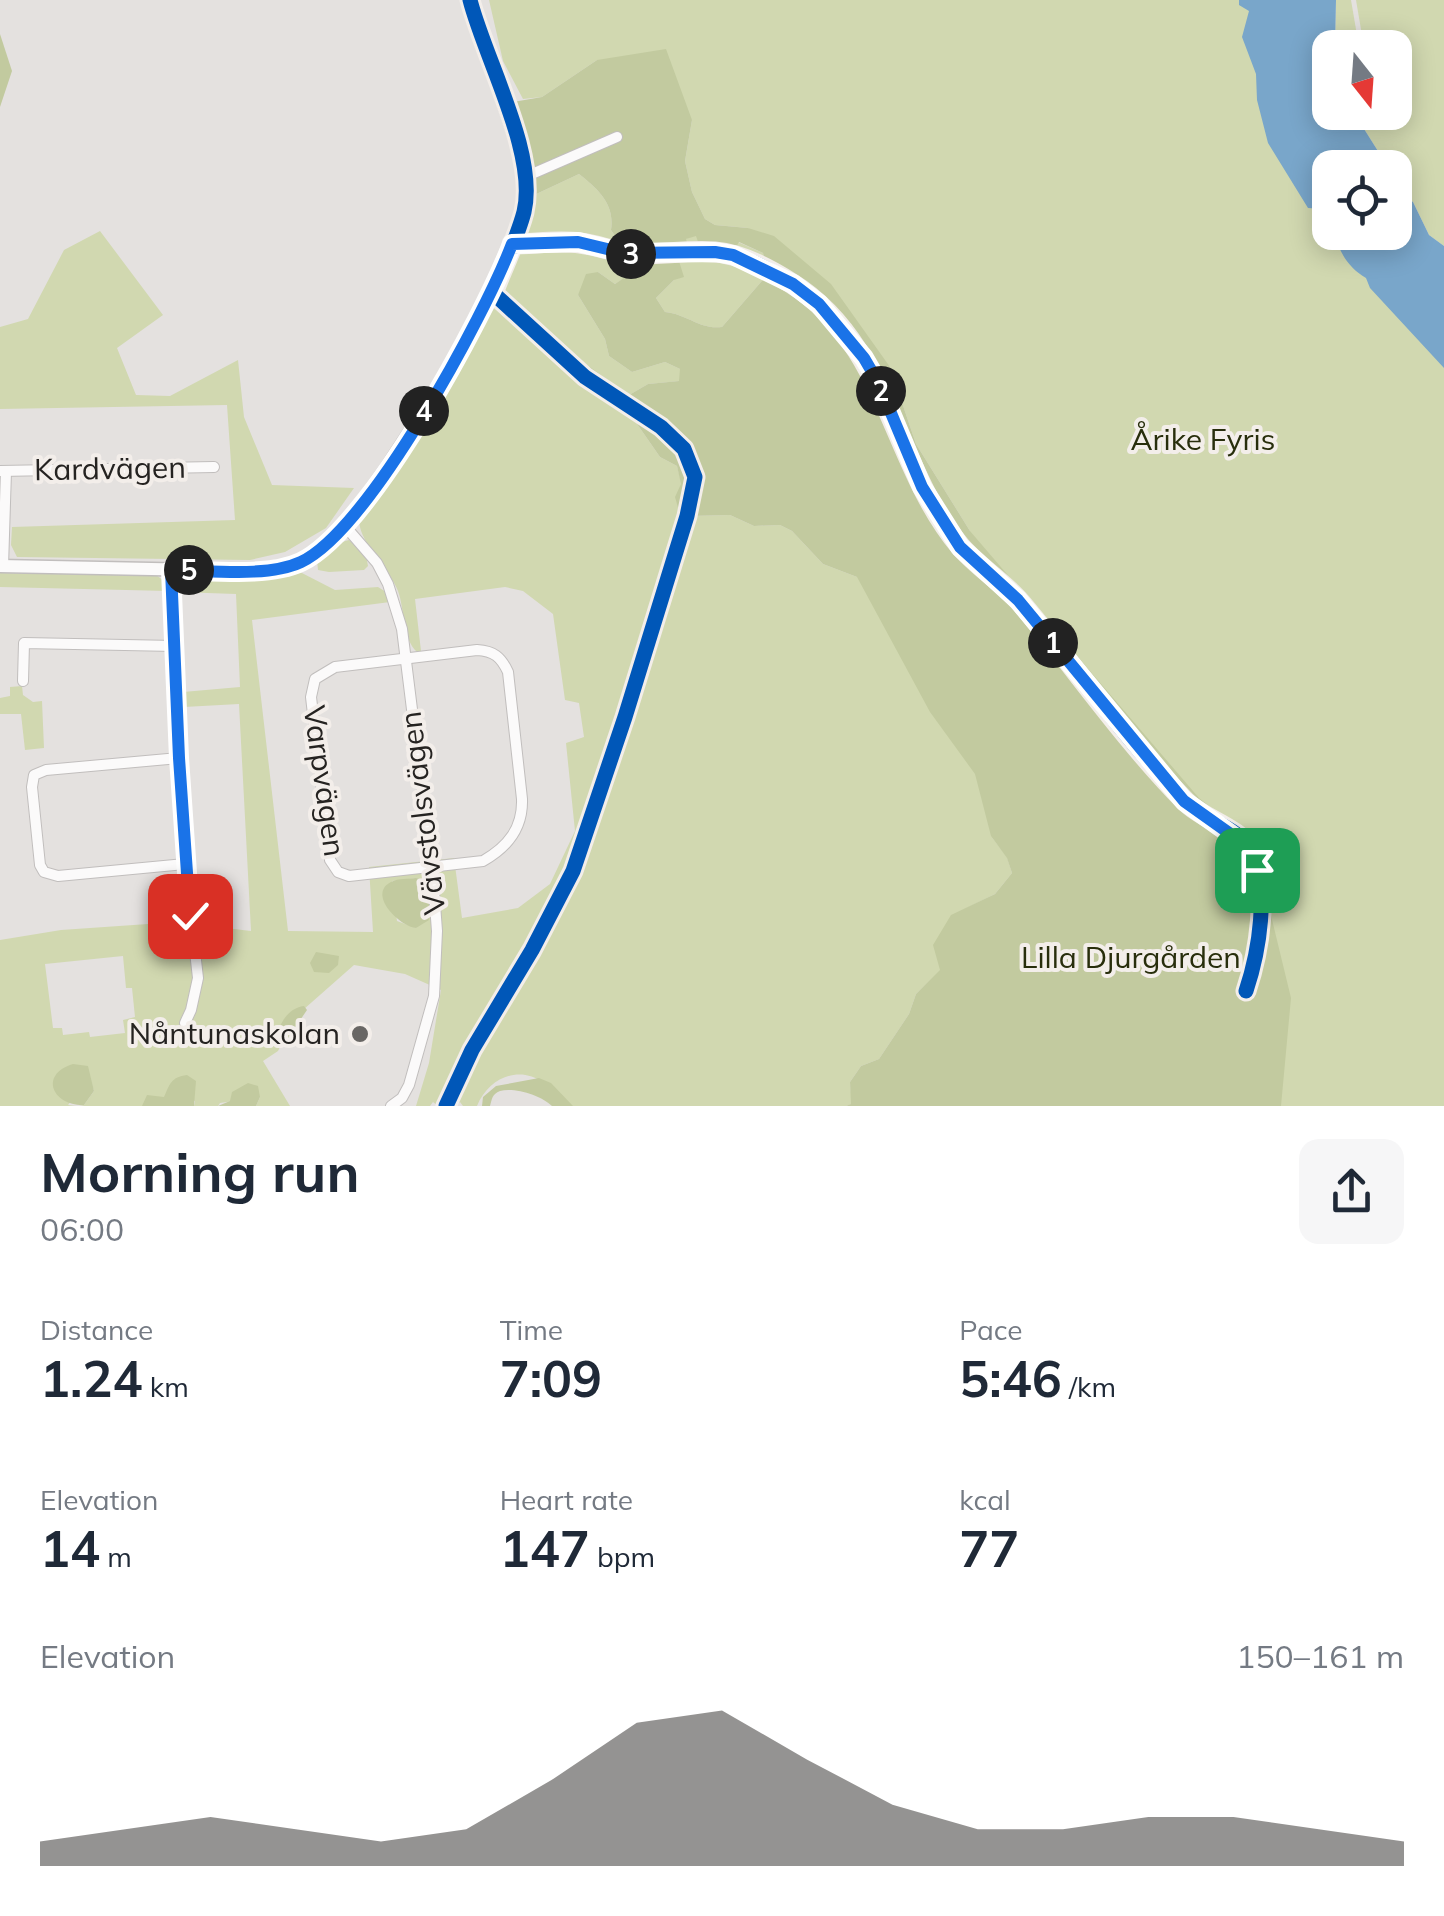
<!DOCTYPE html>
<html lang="en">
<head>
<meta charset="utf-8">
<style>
  :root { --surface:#fff; --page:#f6f6f7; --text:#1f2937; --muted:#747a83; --accent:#686664 }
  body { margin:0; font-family:Mulish,sans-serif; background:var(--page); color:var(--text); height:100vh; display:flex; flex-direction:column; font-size:38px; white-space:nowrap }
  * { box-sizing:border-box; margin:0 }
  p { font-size:32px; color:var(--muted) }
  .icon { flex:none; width:55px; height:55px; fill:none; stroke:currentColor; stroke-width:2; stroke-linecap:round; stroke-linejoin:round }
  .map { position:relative; height:1106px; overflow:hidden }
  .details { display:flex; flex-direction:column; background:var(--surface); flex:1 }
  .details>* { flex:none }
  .needle { width:65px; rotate:163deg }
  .tools { position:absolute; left:1312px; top:30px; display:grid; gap:20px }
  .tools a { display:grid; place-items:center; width:100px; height:100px; border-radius:20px; background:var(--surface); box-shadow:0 5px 25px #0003; font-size:50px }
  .pin { position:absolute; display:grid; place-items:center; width:85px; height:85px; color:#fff; margin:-42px; border-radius:20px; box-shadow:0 5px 15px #0006 }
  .km { position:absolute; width:50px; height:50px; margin:-25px; border-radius:50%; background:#222; color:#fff; font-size:28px; line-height:50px; text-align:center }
  .round { display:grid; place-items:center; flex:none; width:105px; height:105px; border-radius:20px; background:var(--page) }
  .overview { display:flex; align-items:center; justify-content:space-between; height:170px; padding:0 40px }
  h1 { font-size:55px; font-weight:700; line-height:75px }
  .stats { display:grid; grid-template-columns:repeat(3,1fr); gap:15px; height:170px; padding:10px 40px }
  .stats div { display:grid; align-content:center }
  .stats b { font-size:50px; font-weight:700 }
  .stats small { font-size:28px; font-weight:400 }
  .stats p { font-size:28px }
  .chart { height:280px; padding:20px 40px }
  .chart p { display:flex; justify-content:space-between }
  .chart svg { width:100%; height:180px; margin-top:10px; fill:var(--accent); opacity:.7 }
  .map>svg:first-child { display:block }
  .green { fill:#d1d8b0; fill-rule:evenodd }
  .forest { fill:#c2ca9f; fill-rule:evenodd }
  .water { fill:#79a6ca }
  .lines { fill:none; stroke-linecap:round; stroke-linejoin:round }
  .minor-casing { stroke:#c1bebd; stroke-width:12 }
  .tertiary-casing { stroke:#c1bebd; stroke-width:15 }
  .minor { stroke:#fbfafa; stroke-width:10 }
  .tertiary { stroke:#fbfafa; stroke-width:12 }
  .cycleway-casing { stroke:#f3eeea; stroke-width:21 }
  .cycleway { stroke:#0057b8; stroke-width:15 }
  .route-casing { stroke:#fff; stroke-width:20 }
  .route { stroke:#1a73e8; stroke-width:12 }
  .poi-dot { fill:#686664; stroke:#f3eeea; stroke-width:4 }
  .labels { text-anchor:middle; stroke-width:8; stroke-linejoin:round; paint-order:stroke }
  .park-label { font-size:30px; fill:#282e0c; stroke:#f3eeea }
  .street-label { font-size:30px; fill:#252321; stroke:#f3eeea }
  .poi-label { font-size:30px; fill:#252321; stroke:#f3eeea; text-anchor:end }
</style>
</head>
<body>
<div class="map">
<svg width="1444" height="1106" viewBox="0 0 1444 1106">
  <rect width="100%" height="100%" fill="#e4e1df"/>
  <!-- green -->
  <g class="green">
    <path d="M489 0H1281L1330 168V232L1372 233 1444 322V1106H859L1026 876 991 836 1007 857 1012 873 995 894 951 916 941 970 916 994 909 1014 879 1059 861 1066 850 1082 852 1104 846 1106H568C560 1099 553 1089 544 1083 518 1064 488 1079 477 1106H463L460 1102 455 1106H438L433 1102 430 1106H416L429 1063 441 990 405 974 354 965 295 1017 278 1051 263 1061 290 1106H256L260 1097 220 1103 218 1106H194L195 1101 165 1097 143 1106H79L84 1105 94 1091 90 1079 68 1105 76 1106H0V940L61 930 177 922 186 912 195 917 200 925 251 931 239 704 184 707 183 692 240 687 236 594 178 592 183 578H239L300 572 335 590 378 587 386 592 390 602 252 620 288 931 373 932 369 867 454 858 462 918 518 908 550 884 575 831 566 743 584 737 579 703 565 700 553 614 523 591 505 587 415 599 421 651 417 652C402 638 405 610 398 591 389 567 361 546 359 521 373 494 403 461 422 433 469 361 512 280 532 196L579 174C598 189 615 204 611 230L637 270 615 284 598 272 578 295 605 339 609 356 632 372 665 362 680 369V381L648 384 629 395 577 382 635 421 660 457 677 466 690 516 730 515 754 526 780 525 792 531 823 564 857 577 970 531 916 444 890 367 748 228 715 225 705 219 692 192 685 161 692 120 597 60 542 97 523 99 503 61ZM416 878 426 880 416 928 397 921 392 881ZM123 956 126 988H132L135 1017 123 1020 125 1033 90 1037 89 1032 63 1035 62 1028H53L45 964Z"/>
    <path d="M1336 0H1351L1359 47 1335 48Z"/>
    <path d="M1356 0H1444V246L1429 235 1413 202 1395 188V168L1388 167 1354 113H1378L1383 125H1392L1387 113 1395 112V48L1364 47Z"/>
    <path d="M100 231 163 315 117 348 136 395 170 396 238 360 244 417 272 485 354 488 326 528 285 552 250 560 17 557 11 545 12 527 235 520 227 405 0 409V327L28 319 64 250Z"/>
    <path d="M696 235 722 247 729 258 738 242 763 253 768 274 722 327C700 330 687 314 665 312L656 298 674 280 685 239Z"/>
    <path d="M349 540 366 555 368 566 364 570 329 572 318 570 317 560 335 544Z"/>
    <path d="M0 573 156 575 167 583 168 591 0 587Z"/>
    <path d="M22 686 23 695 33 702 42 701 44 748 25 750 21 714H0V698L10 696V687Z"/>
  </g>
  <!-- forest -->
  <g class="forest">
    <path d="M0 34 12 71 0 107Z"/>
    <path d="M666 49 692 120 685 161 692 192 705 219 715 225 748 228 774 236 831 284 890 367 916 444 970 531 1199 798 1253 841 1291 998 1281 1106H846L851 1104 850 1082 861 1066 879 1059 909 1014 916 994 940 970 933 945 951 915 995 894 1012 873 1007 858 991 836 975 774 930 712 857 577 823 564 792 531 780 525 754 526 730 515 690 516 679 511 675 497 681 484 677 466 660 457 635 421 577 382V363L583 362 629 395 648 384 679 381 680 369 665 362 632 372 609 356 605 339 578 295 586 274 598 272 615 284 637 269 611 230C615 204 598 189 579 174L532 196C530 163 514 134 513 102L542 97 597 60ZM696 236 703 256 722 247 729 259 739 242 763 253 768 274 722 327C700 330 687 314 665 312L656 298 674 280 684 277 678 258 688 246 686 239Z"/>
    <path d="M416 878 426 880C433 893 433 906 429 920L416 928C399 926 367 894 391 882 398 878 409 879 416 878Z"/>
    <path d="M316 952 339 956 338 965 329 973 314 972 310 963Z"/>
    <path d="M304 1006 307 1010 288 1038 280 1037 278 1032C282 1019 290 1008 304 1006Z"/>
    <path d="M73 1064 88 1066 94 1091 84 1105C53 1106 38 1075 73 1064Z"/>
    <path d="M187 1075 196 1081 194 1106H142L147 1095 164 1097C170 1084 171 1077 187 1075Z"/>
    <path d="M539 1078 551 1083 573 1106H552C542 1096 515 1087 500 1091 492 1094 492 1099 490 1106H482L483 1097 496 1086Z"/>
    <path d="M248 1083 258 1086 260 1097 256 1106H218L230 1101 232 1092Z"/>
  </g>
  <!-- water -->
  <g class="water">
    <path d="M1239 0H1336L1335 47 1330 48V112L1354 113 1388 167 1330 168V215L1322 209 1308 208 1268 143 1257 100 1256 74 1242 37 1249 11 1239 5Z"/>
    <path d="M1395 188 1413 202 1429 235 1444 246V368L1370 288 1366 278C1350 269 1337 251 1336 233L1395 232Z"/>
  </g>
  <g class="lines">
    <defs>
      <g id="minor">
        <path d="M525 177 617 137"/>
        <path d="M512 244C534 244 558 240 580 243 597 245 614 252 632 254 659 255 687 250 715 252 742 254 769 269 791 283 889 344 892 465 960 546 978 567 1003 582 1021 603 1076 668 1125 740 1185 801 1203 820 1238 827 1251 850 1270 889 1259 952 1246 991"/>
        <path d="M0 471 214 467"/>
        <path d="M345 526 377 563 388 584 402 629 433 878 437 931 434 996 409 1085 402 1098 391 1106"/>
        <path d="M3 567 6 471"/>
        <path d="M171 569 185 864 198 978 191 1010 185 1023"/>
        <path d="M477 650C494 651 501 657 508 672L522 799C523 828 508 847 483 861L349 876 338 872 330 860 311 697 315 679 335 667Z"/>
        <path d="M23 681 24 643 175 646"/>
        <path d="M179 758 46 770 34 775 32 787 40 865 44 872 58 876 185 864"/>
      </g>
      <path id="tertiary" d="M0 566 252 571 298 564 318 551 345 526 387 467 441 384 493 293 524 211 526 178 523 161 470 0"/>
    </defs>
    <!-- minor casing -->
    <use href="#minor" class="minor-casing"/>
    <!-- tertiary casing -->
    <use href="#tertiary" class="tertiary-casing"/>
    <!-- minor -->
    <use href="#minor" class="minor"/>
    <!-- tertiary -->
    <use href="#tertiary" class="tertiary"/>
    <defs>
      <g id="cycleway">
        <path d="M512 244C534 244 558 240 580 243 597 245 614 252 632 254 659 255 687 250 715 252 742 254 769 269 791 283 889 344 892 465 960 546 978 567 1003 582 1021 603 1076 668 1125 740 1185 801 1203 820 1238 827 1251 850 1270 889 1259 952 1246 991"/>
        <path d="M446 1106 472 1050 532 950 573 871 625 717 687 516 695 477 684 449 661 427 585 377 493 293C503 266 517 239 524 212 538 154 485 59 470 0"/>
      </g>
    </defs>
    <!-- cycleway casing -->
    <use href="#cycleway" class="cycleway-casing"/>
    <!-- cycleway -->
    <use href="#cycleway" class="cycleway"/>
  </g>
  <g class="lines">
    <defs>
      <path id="route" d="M190 916 179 758 171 570C208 570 267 578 301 562 369 530 484 317 512 244L578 242 624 253 715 252 733 255 793 284 819 304 864 358 878 382 922 487 960 547 1018 600 1184 801 1250 848 1257 870"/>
    </defs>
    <!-- route casing -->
    <use href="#route" class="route-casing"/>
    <!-- route -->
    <use href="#route" class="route"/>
  </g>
  <!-- markers -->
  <circle class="poi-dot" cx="360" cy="1034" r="10"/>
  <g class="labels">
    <!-- park labels -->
    <g class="park-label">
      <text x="1203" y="450">Årike Fyris</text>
      <text x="1131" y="968">Lilla Djurgården</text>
    </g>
    <!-- street labels -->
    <g class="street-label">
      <text transform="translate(110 469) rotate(-1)" y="10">Kardvägen</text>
      <text transform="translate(324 781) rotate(82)" y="10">Varpvägen</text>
      <text transform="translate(423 813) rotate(-97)" y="10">Vävstolsvägen</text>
    </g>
    <!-- poi labels -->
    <g class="poi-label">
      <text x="340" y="1044">Nåntunaskolan</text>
    </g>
  </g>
</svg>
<div class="tools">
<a><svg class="needle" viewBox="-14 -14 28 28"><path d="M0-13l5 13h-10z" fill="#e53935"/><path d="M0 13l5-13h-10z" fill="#747a83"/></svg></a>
<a><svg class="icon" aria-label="locate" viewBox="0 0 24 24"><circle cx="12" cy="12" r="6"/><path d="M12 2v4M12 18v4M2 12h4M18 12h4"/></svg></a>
</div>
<div class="pin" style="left:1257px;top:870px;background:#1e9e55"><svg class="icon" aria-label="arrive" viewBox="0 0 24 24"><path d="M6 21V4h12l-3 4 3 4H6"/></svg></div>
<div class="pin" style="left:190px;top:916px;background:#d93025"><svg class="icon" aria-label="check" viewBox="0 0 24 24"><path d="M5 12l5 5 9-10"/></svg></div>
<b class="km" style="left:1053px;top:643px">1</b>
<b class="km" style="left:881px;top:391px">2</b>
<b class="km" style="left:631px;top:254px">3</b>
<b class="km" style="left:424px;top:411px">4</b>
<b class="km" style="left:189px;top:570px">5</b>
</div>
<section class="details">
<div class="overview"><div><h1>Morning run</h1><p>06:00</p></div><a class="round"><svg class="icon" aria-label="share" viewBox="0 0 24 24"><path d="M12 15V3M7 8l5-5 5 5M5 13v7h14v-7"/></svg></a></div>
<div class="stats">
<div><p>Distance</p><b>1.24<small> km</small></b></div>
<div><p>Time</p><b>7:09</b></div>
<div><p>Pace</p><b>5:46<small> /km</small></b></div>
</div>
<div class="stats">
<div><p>Elevation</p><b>14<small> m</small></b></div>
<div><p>Heart rate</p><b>147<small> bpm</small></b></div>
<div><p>kcal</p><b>77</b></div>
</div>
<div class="chart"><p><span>Elevation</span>150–161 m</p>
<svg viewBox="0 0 160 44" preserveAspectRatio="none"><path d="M0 44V38L10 35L20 32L30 35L40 38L50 35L60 23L70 9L80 6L90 18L100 29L110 35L120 35L130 32L140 32L150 35L160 38V44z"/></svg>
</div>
</section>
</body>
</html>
